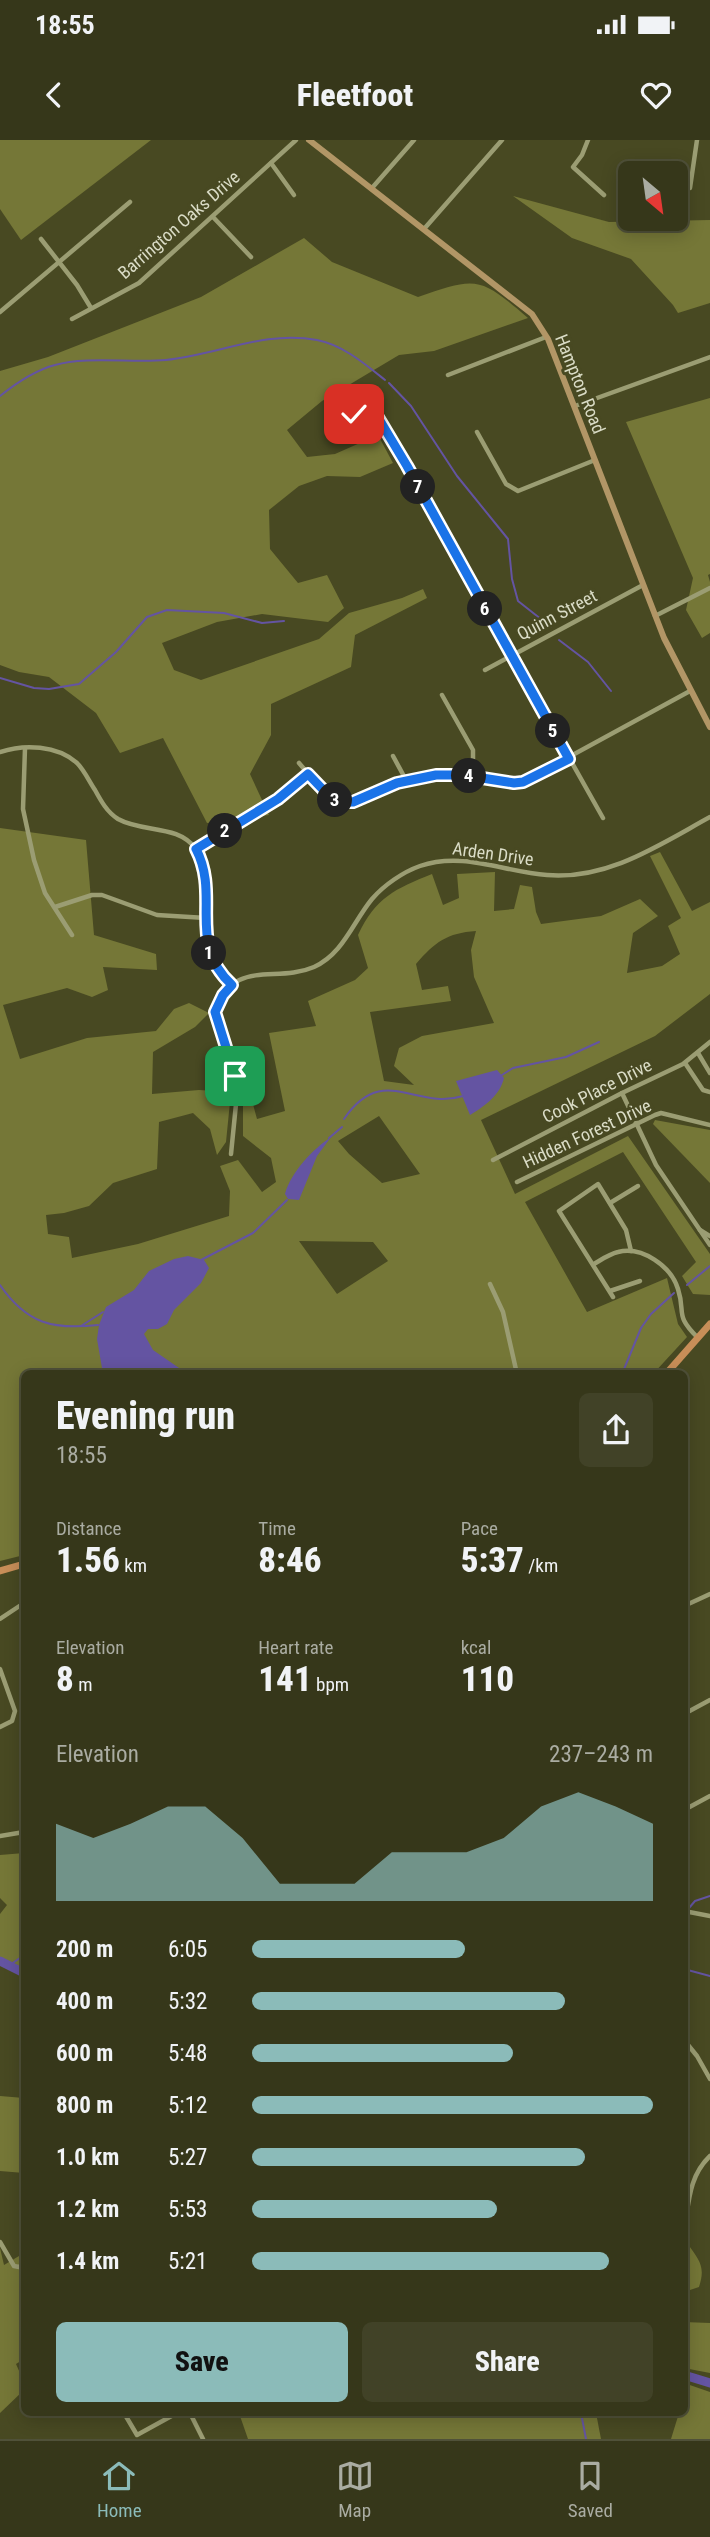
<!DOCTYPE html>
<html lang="en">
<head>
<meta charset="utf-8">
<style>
  :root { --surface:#36371a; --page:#414227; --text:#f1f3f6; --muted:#aaaca2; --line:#505139; --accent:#8bbbb9 }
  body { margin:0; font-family:"Roboto Condensed",sans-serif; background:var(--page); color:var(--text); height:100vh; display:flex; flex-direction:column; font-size:26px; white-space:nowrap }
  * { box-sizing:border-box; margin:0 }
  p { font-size:23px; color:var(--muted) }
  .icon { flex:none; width:38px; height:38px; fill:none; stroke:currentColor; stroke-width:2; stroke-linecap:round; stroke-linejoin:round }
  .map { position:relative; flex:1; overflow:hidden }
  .drawer { position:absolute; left:21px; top:1230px; width:667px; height:1046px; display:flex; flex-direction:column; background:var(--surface); border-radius:10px; box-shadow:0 4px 18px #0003,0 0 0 2px var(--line) }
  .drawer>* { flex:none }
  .needle { width:46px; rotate:151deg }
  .controls { position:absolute; left:618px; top:21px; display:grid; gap:14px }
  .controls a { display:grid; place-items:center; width:70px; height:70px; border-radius:10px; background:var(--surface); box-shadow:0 4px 18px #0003,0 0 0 2px var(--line); font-size:35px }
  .pin { position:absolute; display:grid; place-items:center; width:60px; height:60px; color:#fff; margin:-30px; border-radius:14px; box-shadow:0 4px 10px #0006 }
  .km { position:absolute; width:35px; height:35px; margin:-18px; border-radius:50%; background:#222; color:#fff; font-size:19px; line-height:35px; text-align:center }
  .round { display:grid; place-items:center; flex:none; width:74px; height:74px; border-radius:10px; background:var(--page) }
  .summary { display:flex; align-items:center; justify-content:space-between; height:119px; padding:0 35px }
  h1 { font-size:38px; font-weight:800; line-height:52px }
  .stats { display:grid; grid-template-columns:repeat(3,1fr); gap:10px; height:119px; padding:7px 35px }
  .stats div { display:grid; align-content:center }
  .stats b { font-size:35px; font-weight:800 }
  .stats small { font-size:19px; font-weight:400 }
  .stats p { font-size:19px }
  .chart { height:196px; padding:14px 35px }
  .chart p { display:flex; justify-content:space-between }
  .chart svg { width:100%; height:126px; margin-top:7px; fill:var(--accent); opacity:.7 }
  .button { display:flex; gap:14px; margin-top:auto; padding:14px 35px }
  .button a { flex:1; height:80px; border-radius:10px; background:var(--accent); color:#111; font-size:28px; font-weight:800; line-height:80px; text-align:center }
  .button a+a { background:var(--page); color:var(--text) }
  ul { padding:0 35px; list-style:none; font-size:23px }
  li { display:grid; grid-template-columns:112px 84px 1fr; align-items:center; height:52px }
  li i { height:18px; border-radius:9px; background:var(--accent) }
  .status { display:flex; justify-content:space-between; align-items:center; height:49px; padding:0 35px; background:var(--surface); direction:ltr }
  .status svg { height:19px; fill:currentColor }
  header { display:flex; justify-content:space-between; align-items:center; height:91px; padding:0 35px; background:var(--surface); font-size:32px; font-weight:800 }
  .tab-bar { display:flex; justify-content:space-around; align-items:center; height:98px; border-top:2px solid var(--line); background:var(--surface); font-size:19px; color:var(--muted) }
  .tab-bar a { display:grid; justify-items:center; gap:4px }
  .tab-bar .on { color:var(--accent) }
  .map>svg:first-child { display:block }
  .green { fill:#757737; fill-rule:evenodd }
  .water { fill:#6454a2 }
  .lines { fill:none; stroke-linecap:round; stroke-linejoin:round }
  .stream { stroke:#6454a2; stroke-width:2 }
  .river { stroke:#6454a2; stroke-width:9 }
  .minor { stroke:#9b9d73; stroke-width:4.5 }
  .secondary { stroke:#b29666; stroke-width:6 }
  .primary { stroke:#c88e58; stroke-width:7 }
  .route-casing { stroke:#fff; stroke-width:14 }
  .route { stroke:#1a73e8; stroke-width:9 }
  .labels { text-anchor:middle; stroke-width:6; stroke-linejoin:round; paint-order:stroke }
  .street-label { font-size:18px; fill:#dadcc6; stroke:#484922 }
</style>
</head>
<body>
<div class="status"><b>18:55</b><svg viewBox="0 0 49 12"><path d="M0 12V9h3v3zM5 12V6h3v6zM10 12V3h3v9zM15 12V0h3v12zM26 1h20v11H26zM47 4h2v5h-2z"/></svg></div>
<header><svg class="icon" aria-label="back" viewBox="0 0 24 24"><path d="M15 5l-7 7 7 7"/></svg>Fleetfoot<svg class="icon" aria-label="heart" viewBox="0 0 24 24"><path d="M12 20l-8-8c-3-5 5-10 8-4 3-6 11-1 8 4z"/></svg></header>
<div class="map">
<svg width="710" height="2299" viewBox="0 0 710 2299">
  <rect width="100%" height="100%" fill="#484922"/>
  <!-- green -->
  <g class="green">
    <path d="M0 0H151L21 100 0 69Z"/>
    <path d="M513 56 609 82 710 80V163L678 173 673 165 631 119 572 98Z"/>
    <path d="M304 98 332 122 418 157C478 136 480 137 528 178L434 211 399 215 322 261 287 290 307 317 335 314 378 295 393 323 360 337 327 336 299 346 269 370 270 409 298 443 327 435 344 468 328 482 262 474 217 482 162 503 174 530 201 540 319 499 349 473 402 458 423 449 427 458 355 495 351 527 271 564V595L250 634 269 675 207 683 163 598 120 613 96 573 49 537 19 532 0 525V231L48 217 201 157Z"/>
    <path d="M710 258V434L708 435 710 442V493L702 498 686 470 693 438 626 282Z"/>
    <path d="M0 688 86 700 94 795 156 814 157 830 103 827 108 850 92 857 67 848 3 865 20 919 87 898 156 891 174 869 189 863 209 873 195 887 153 912 152 954 199 950 231 952 226 1002 217 1015 210 989 193 973 159 982 157 1029 113 1043 89 1066 64 1073 46 1075 48 1094 69 1097 72 1118 138 1104 229 1076 230 1051 220 1026 238 1020 262 1052 276 1042 271 1018 243 996V957H251L257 979 285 971 269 893 316 886 308 861 355 840 368 828 358 795C376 757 395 749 432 734L443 765 459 758 457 734 495 732 494 771 514 769 520 745 532 747 536 772 541 784 601 776 640 759 658 776 633 793 627 833 662 826 680 814 668 786 681 778 650 716 660 712 692 771 710 762V854L655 896 481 980 515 1054 628 996 710 1114V1155L693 1154 682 1136 696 1122 623 1012 525 1062 587 1172 667 1138 678 1184 687 1197 653 1234H24V1415L0 1421ZM476 791 471 810 474 837 494 883 422 896 399 908 394 926 414 945 384 941 370 872 451 861 448 846 422 850 416 824C435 802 447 793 476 791ZM379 976 420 1034 382 1043 349 1014 338 1001ZM299 1101 373 1102 388 1121 337 1154Z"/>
    <path d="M655 980 710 990V1043L653 984Z"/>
    <path d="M24 1713V1829L0 1818V1774L7 1765 0 1758V1715Z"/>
    <path d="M0 1956 24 1958V2033L0 2031Z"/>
    <path d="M687 2103C699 2120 706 2126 699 2147L684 2152V2107Z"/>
    <path d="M0 2108 4 2125 24 2113V2219L16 2224 24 2242V2250L0 2273Z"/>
    <path d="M684 2182 710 2183V2233L684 2228Z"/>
    <path d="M684 2243 710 2252V2299H671L679 2273H684Z"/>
    <path d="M243 2273H596L601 2299H248L240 2276Z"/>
  </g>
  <!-- water -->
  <g class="water">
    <path d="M497 930 504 938C500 955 485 966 470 975L456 941Z"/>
    <path d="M331 997 317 1016 299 1060 288 1059 285 1054C291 1032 313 1009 331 997Z"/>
    <path d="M188 1116 204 1120 209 1128 201 1143 174 1170 167 1184 158 1189H148L144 1194 153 1210 182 1230V1234H103L97 1199 99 1185 106 1167 134 1150 149 1131 174 1119Z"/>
  </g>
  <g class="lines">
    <!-- stream -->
    <g class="stream">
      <path d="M389 243 411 266 457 336 508 399 512 439 518 461 551 487"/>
      <path d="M0 256C15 244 36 230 55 225 86 216 132 223 166 220 218 215 264 190 317 200 343 205 365 224 385 240"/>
      <path d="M559 500 588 522 611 551"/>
      <path d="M0 538 34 548 49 549 79 544 116 512 147 477 167 470 224 473 262 483 284 481"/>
      <path d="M502 935 513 928 566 917 599 902"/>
      <path d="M344 979C383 922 415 971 463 956"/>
      <path d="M329 998 342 987"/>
      <path d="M201 1120 253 1093 287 1060"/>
      <path d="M0 1145C27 1184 53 1190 98 1185"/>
      <path d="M687 1145 710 1126"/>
      <path d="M81 1186 103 1172"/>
      <path d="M622 1234 641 1188 651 1174 674 1153"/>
      <path d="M689 1768 695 1761 710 1756"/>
      <path d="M10 1825 24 1815"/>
      <path d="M684 1829 710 1836"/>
      <path d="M581 2273 586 2299"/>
    </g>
    <!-- river -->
    <g class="river">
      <path d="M0 1821 24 1833"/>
      <path d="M684 2235 710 2243"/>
    </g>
    <!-- minor -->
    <g class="minor">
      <path d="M588 0 582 15 573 27 604 55"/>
      <path d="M271 23 294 55"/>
      <path d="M372 48 414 0"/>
      <path d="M690 48 697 0"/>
      <path d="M213 77 251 117"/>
      <path d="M424 89 502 0"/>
      <path d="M41 99 77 145 91 168"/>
      <path d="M0 172 130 62"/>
      <path d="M72 179 139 143 296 0"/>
      <path d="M448 235 546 197"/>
      <path d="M575 266 710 217"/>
      <path d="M331 289 369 267 373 269 603 678"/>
      <path d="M477 292 506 344 518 351 595 320"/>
      <path d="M655 476 710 448"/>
      <path d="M485 530 643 445"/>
      <path d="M442 555 473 610V637"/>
      <path d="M25 608 23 669 34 720 45 753 72 795"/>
      <path d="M0 612C24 604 57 605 77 623 84 630 89 641 95 650 101 661 107 672 118 679 143 693 178 684 196 709 225 750 182 800 232 845"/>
      <path d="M393 616 406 640"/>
      <path d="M299 623 323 651 331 658 343 662H353L397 643 436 635H463L514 643 523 642 690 551"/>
      <path d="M196 709 278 659 308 634"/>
      <path d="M55 767 92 755H102L157 775 206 778"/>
      <path d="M698 913 710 933"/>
      <path d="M685 923 703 950 710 952"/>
      <path d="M622 953 656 1025 710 1105"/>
      <path d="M231 1014 237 954 234 931 215 872C233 817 275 844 314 827 343 814 353 782 372 759 384 745 403 732 420 726 463 711 504 732 547 735 608 740 659 705 710 677"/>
      <path d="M493 1020 622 953 683 924 710 902"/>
      <path d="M517 1042 655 975 661 973 710 985"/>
      <path d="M610 1063 638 1046"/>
      <path d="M700 1090 710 1096"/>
      <path d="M594 1124C601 1120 609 1114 618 1112 642 1106 671 1126 678 1149 686 1174 674 1174 698 1198"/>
      <path d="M490 1144 503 1172 517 1234"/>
      <path d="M610 1151 640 1141"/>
      <path d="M613 1157 559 1071 598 1044 626 1090 631 1111"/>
      <path d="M684 1466 710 1454"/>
      <path d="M0 1479 24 1463"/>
      <path d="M0 1529 15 1571 12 1581 0 1587"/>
      <path d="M684 1574 710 1560"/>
      <path d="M684 1670 710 1656"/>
      <path d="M0 1696 24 1692"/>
      <path d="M684 1771 710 1776"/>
      <path d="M684 1900 697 1916 710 1939"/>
      <path d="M685 2085C689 2059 690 2035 710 2016"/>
      <path d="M0 2102 14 2126 19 2127 24 2124"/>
      <path d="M124 2273 137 2295 177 2273"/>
      <path d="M190 2273 203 2299"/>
    </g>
    <!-- secondary -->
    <path class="secondary" d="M309 0 532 174 548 199 664 498 710 587"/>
    <!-- primary -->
    <g class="primary">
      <path d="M666 1234 710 1184"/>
      <path d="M0 1431 24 1424"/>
    </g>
  </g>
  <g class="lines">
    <defs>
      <path id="route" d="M235 936 215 872 223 855 232 845C186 803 221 757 196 709L278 659 308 634 331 658 344 662H353L397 643 436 635H463L514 643 523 642 569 619 407 326 373 269 369 267 354 274"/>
    </defs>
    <!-- route casing -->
    <use href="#route" class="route-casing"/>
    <!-- route -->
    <use href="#route" class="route"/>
  </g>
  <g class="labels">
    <!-- street labels -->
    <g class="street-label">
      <text transform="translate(179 85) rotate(-41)" y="6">Barrington Oaks Drive</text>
      <text transform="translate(580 244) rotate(68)" y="6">Hampton Road</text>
      <text transform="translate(557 475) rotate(-28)" y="6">Quinn Street</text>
      <text transform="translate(493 714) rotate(8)" y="6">Arden Drive</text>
      <text transform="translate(597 951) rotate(-27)" y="6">Cook Place Drive</text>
      <text transform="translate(587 994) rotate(-25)" y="6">Hidden Forest Drive</text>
    </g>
  </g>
</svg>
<div class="controls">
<a><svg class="needle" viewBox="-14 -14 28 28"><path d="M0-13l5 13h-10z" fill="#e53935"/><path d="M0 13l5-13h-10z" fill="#aaaca2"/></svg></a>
</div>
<div class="pin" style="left:235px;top:936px;background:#1e9e55"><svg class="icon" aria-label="arrive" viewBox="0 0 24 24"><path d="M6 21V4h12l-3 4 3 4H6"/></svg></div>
<div class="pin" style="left:354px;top:274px;background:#d93025"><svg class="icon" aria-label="check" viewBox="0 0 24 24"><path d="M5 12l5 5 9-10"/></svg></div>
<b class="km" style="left:209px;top:813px">1</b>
<b class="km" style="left:225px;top:691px">2</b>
<b class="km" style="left:335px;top:660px">3</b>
<b class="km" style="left:469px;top:636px">4</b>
<b class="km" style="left:553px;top:591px">5</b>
<b class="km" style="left:485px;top:469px">6</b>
<b class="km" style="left:418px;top:347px">7</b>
<section class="drawer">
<div class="summary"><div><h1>Evening run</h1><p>18:55</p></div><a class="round"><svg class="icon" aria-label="share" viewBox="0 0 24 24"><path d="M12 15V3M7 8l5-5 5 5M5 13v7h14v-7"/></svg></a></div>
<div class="stats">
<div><p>Distance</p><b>1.56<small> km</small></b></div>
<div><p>Time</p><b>8:46</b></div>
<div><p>Pace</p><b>5:37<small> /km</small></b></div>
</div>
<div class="stats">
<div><p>Elevation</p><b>8<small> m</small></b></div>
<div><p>Heart rate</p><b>141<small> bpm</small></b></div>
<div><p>kcal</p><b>110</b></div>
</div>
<div class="chart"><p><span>Elevation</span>237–243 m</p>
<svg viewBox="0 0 160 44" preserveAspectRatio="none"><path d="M0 44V17L10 22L20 17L30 11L40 11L50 22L60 38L70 38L80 38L90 27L100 27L110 27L120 22L130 11L140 6L150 11L160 17V44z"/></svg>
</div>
<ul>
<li><b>200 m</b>6:05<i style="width:53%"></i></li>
<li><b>400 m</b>5:32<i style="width:78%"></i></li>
<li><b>600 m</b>5:48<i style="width:65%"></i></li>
<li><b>800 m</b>5:12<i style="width:100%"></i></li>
<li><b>1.0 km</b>5:27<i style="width:83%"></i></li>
<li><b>1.2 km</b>5:53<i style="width:61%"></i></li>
<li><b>1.4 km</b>5:21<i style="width:89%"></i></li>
</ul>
<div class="button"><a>Save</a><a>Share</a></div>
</section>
</div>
<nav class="tab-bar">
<a class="on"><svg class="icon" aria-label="home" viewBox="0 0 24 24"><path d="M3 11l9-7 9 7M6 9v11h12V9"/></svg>Home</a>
<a><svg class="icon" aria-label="map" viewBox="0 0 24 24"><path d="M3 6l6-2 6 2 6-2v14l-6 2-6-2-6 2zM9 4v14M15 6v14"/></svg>Map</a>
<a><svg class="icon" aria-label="saved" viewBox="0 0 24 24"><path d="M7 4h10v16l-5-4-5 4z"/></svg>Saved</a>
</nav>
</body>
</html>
